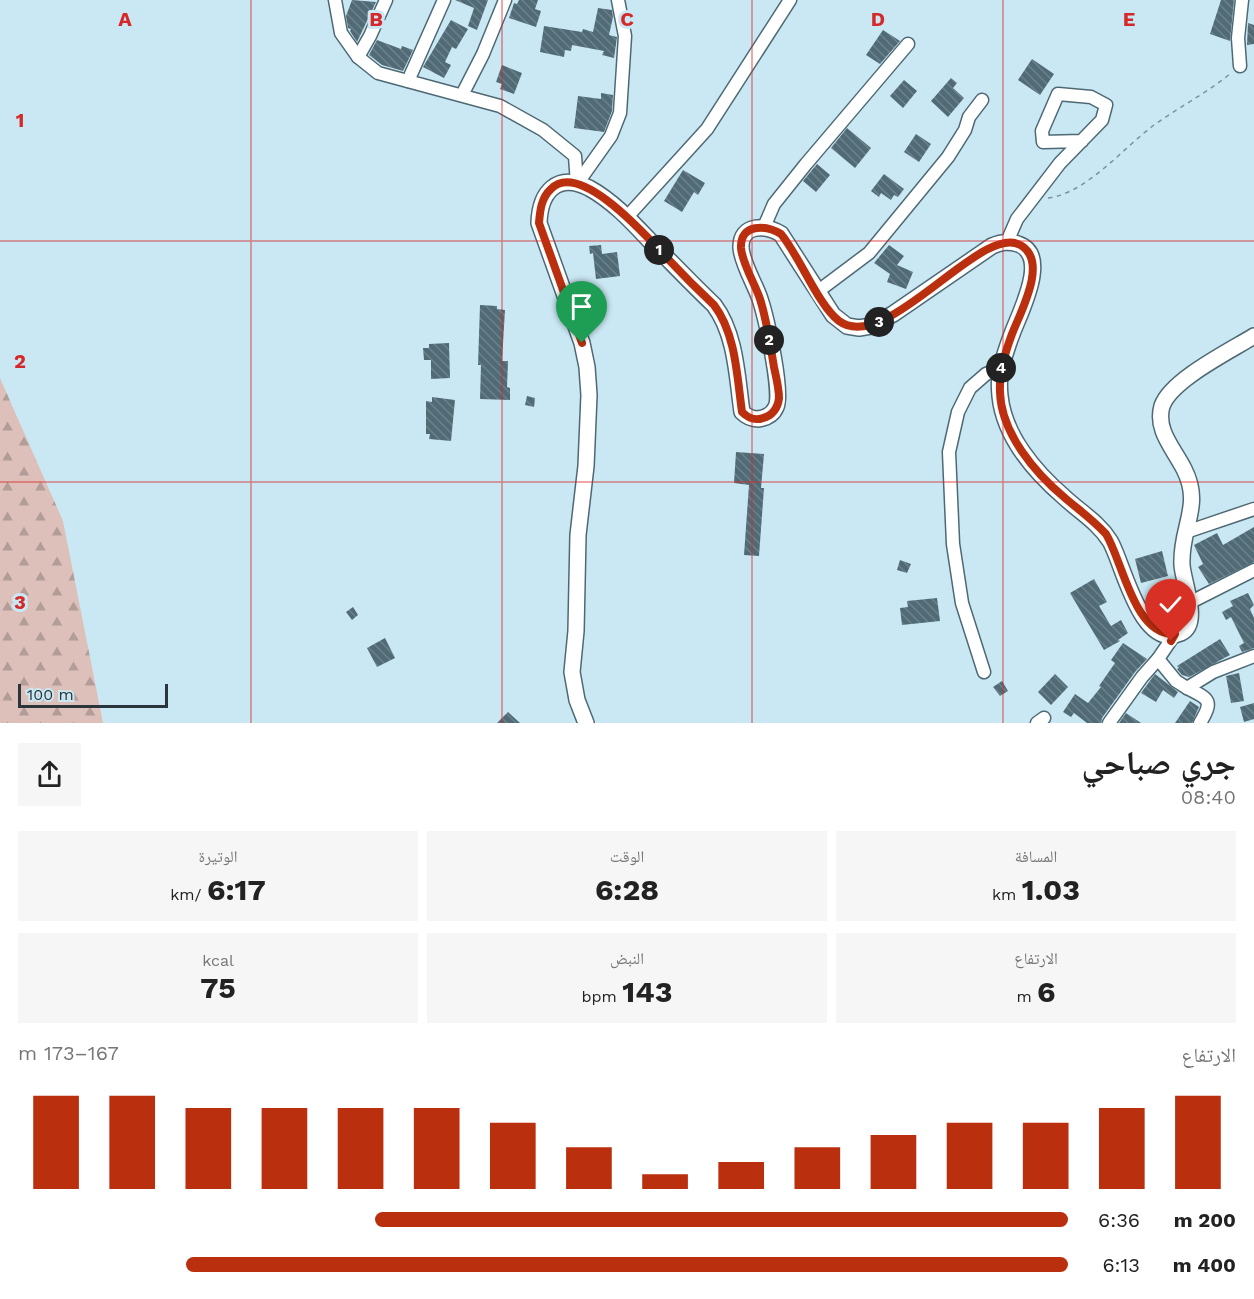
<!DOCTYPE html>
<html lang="ar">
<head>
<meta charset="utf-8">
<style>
  :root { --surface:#fff; --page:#f6f6f6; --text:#222; --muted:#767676; --accent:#ba300e }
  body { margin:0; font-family:"Work Sans","Noto Naskh Arabic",sans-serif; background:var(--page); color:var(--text); direction:rtl; height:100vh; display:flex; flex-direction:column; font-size:22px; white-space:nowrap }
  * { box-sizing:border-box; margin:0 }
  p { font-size:20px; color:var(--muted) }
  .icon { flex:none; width:33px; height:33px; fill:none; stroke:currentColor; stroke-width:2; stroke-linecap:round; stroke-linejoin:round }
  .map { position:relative; height:723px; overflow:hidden; direction:ltr }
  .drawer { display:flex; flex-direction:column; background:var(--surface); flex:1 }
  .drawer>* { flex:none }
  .scale { position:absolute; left:18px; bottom:15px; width:150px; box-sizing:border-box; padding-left:6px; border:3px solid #2a363b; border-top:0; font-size:16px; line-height:21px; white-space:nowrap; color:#2a363b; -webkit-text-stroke:4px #cae8f4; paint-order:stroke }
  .pin { position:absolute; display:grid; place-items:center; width:51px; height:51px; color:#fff; margin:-62px -26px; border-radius:50% 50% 50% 0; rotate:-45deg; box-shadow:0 0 6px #0007 }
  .pin .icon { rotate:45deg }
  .km { position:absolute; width:30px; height:30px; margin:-15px; border-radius:50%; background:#222; color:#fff; font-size:16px; line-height:30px; text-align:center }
  .round { display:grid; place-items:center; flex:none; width:63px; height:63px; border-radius:0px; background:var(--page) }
  .head { display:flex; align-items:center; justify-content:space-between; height:102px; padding:0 18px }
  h1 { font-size:33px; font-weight:700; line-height:45px }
  .stats { display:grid; grid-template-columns:repeat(3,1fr); gap:9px; height:102px; padding:6px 18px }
  .stats div { display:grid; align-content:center; border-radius:0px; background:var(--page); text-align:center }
  .stats b { font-size:30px; font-weight:700 }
  .stats small { font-size:16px; font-weight:400 }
  .stats p { font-size:16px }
  .chart { height:168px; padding:12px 18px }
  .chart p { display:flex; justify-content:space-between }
  .chart svg { width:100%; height:108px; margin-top:6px; stroke:var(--accent); stroke-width:6 }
  ul { padding:0 18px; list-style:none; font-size:20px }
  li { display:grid; grid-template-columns:96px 72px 1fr; align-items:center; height:45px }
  li i { height:15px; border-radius:8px; background:var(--accent) }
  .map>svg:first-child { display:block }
  .forest { fill:url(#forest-firs) }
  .building { fill:url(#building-back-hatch) }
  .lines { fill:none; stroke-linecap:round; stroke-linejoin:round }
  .minor-casing { stroke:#4e6974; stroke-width:15 }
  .major-casing { stroke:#4e6974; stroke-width:18 }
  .path { stroke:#7c929a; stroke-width:1.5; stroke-dasharray:4.5 4.5; stroke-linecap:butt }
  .minor { stroke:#fff; stroke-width:12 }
  .major { stroke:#fff; stroke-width:15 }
  .route-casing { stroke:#fff; stroke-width:12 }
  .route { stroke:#ba300e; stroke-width:8 }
  .grid { fill:none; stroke:#d62828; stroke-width:1.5; stroke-opacity:0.55 }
  .grid-label { font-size:20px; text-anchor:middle; font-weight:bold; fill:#d62828; stroke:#cae8f4; stroke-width:6; stroke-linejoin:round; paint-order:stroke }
</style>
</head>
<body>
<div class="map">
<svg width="1254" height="723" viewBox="0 0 1254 723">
  <defs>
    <pattern id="forest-firs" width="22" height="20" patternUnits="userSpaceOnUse" patternTransform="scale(1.5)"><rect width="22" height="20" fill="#ddc0b9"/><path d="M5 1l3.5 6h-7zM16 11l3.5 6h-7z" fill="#b39d98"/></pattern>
    <pattern id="building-back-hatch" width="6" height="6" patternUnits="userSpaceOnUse" patternTransform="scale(1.5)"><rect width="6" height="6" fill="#506b76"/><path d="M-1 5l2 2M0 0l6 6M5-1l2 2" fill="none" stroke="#6c818a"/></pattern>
  </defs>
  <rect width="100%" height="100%" fill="#cae8f4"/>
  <!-- forest -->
  <path class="forest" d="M0 378 63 521 103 723H0Z"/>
  <!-- building -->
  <g class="building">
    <path d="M352 0 376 2 357 42 350 31 351 29 348 28 346 16Z"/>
    <path d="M455 0H488L477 30 468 26 474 8Z"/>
    <path d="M519 0H538L535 9 541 11 536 27 509 18 514 3 517 4Z"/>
    <path d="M1221 0H1234L1230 41 1210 34Z"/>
    <path d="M598 8 612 10 613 17 609 35 617 37 614 58 602 55 604 51 572 45 571 51 565 50 564 57 540 52 544 26 582 32 583 29 593 32Z"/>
    <path d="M451 20 468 29 456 49 452 47 445 62 451 65 444 78 423 67Z"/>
    <path d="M1248 23 1254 25V44L1247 45Z"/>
    <path d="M883 30 900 41 880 64 866 55Z"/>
    <path d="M377 40 401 49 402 46 413 50 403 71 382 65 369 55Z"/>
    <path d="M1032 59 1054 74 1040 95 1018 80Z"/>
    <path d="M502 65 522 73 514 94 500 89 502 84 496 82Z"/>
    <path d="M951 78 957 83 953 88 964 98 948 117 931 101Z"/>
    <path d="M904 80 917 91 903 108 890 96Z"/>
    <path d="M601 93 613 95 612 111 604 132 574 128 578 96 601 99Z"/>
    <path d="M847 128 871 148 855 168 831 148Z"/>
    <path d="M916 134 931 144 919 162 904 152Z"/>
    <path d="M817 164 830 175 816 192 803 181Z"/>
    <path d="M683 170 705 183 698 195 694 192 682 212 664 201Z"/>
    <path d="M884 174 904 189 898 197 894 195 891 200 881 193 879 197 871 191Z"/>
    <path d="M601 245 602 254 617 252 620 276 596 279 593 253 590 254 589 246Z"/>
    <path d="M889 245 904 256 897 265 913 272 906 289 887 282 890 274 874 263Z"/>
    <path d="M480 305 497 306V309L505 310 502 361H508L507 387 510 388V400L480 399 481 365H478Z"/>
    <path d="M449 343 450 378 431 379V360H424L423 348H429V344Z"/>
    <path d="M527 396 535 398 534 407 525 405Z"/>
    <path d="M432 397 455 400 451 441 429 439 430 434H426V401L432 402Z"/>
    <path d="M736 452 764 454 761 488H764L759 556 744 555 749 485 734 483Z"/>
    <path d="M1254 527V562L1209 584 1198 567 1203 564 1194 545 1217 533 1223 545Z"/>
    <path d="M1162 551 1168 576 1141 583 1135 559Z"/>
    <path d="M900 560 911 564 907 573 897 570Z"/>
    <path d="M1094 579 1107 602 1099 606 1111 626 1121 620 1128 633 1118 640 1120 641 1104 650 1070 593Z"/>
    <path d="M1248 593 1254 605 1250 609 1254 618V648L1242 652 1239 646 1244 643 1231 617 1226 620 1222 612 1233 606 1230 601Z"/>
    <path d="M937 598 940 621 902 625 900 608 908 607 907 601Z"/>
    <path d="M353 607 358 615 352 620 346 612Z"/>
    <path d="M385 638 395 658 377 667 367 648Z"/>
    <path d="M1220 639 1230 655 1189 677 1182 675 1177 669 1179 668 1177 666Z"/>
    <path d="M1123 643 1147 659 1135 672 1102 718 1101 723H1087L1074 713 1071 717 1063 712 1075 694 1088 703 1101 687 1099 686 1115 663 1111 660Z"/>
    <path d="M1239 673 1244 701 1231 703 1226 676Z"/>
    <path d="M1055 674 1068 687 1051 705 1038 692Z"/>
    <path d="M1155 674 1178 692 1174 698 1163 690 1156 702 1141 693Z"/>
    <path d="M1002 681 1008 691 1000 696 993 687Z"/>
    <path d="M1190 701 1199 707 1192 723H1175Z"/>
    <path d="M1254 703V719L1244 722 1240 707Z"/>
    <path d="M508 712 520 723H497Z"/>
    <path d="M1126 713 1141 723H1119Z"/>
  </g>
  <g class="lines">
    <defs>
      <g id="minor">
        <path d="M335 0 341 33 358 57 378 73 500 106 543 130 575 156 577 184"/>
        <path d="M358 57 370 36 386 0"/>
        <path d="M1240 66 1238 38 1242 0"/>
        <path d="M408 81 444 0"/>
        <path d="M462 95 483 54 505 0"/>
        <path d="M577 184 611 136 620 113 625 36 618 0"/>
        <path d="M627 217 707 129 790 0"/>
        <path d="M764 227 774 204 806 164 908 44"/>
        <path d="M1007 242 1017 219 1060 163 1102 120 1106 105 1091 97 1058 94 1042 131 1043 142 1082 141"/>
        <path d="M817 292 869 253 948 157 965 130 969 117 982 100"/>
        <path d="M1186 532 1254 509"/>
        <path d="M1189 603 1254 570"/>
        <path d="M1175 634 1158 659 1176 681 1187 688 1213 672 1254 656"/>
        <path d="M984 672 962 603 953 544 949 452 958 412 970 388 986 374 1001 368"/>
        <path d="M1187 688C1209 699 1214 700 1200 723"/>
        <path d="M1037 723 1044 718"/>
        <path d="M1109 723 1142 677 1158 659"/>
      </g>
      <path id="major" d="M586 723 577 700 572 672 576 631 578 535 586 466 589 395 587 367 582 343 539 223C540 192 557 172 589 188 613 201 633 223 652 243 673 264 693 285 714 305 736 334 737 377 742 412 747 417 751 419 758 419 766 418 773 414 776 407 783 393 766 317 760 299 755 284 742 263 741 248 740 223 766 225 781 234L833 315 847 326 859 328 871 326 893 314 992 246C1001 242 1008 241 1018 244 1051 255 1019 314 1012 334 1008 344 1005 354 1002 364 999 374 999 386 1000 396 1004 436 1035 472 1064 497 1080 512 1098 522 1110 541 1123 562 1140 651 1181 633 1201 624 1183 582 1182 565 1180 527 1203 506 1184 469 1174 449 1155 430 1162 406 1171 380 1230 351 1254 336"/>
    </defs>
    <!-- minor casing -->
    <use href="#minor" class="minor-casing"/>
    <!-- major casing -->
    <use href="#major" class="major-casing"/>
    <!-- path -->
    <path class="path" d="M1048 198C1087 193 1123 148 1154 125 1179 107 1207 93 1231 73"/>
    <!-- minor -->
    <use href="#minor" class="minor"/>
    <!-- major -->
    <use href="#major" class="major"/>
  </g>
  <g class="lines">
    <defs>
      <path id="route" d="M582 343 539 223C540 211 541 198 551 189 580 159 649 239 668 259 683 275 698 290 714 305 736 334 737 377 742 412 748 418 754 421 763 418 772 416 778 408 779 398 779 388 776 377 774 367 770 344 767 321 760 299 755 284 742 263 741 248 740 223 766 225 781 234 800 257 818 305 839 321 887 356 983 219 1022 246 1048 263 1020 313 1012 334 1005 353 999 372 1000 392 1001 433 1035 473 1065 498 1079 510 1093 520 1106 534 1123 562 1134 636 1175 634L1171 641"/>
    </defs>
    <!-- route casing -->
    <use href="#route" class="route-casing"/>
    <!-- route -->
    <use href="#route" class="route"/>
  </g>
  <!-- grid -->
  <path class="grid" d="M251 0V723M502 0V723M752 0V723M1003 0V723M0 241H1254M0 482H1254"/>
  <g class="grid-label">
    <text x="125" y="26">A</text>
    <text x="376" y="26">B</text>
    <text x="627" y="26">C</text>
    <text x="878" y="26">D</text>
    <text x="1129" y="26">E</text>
    <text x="20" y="127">1</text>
    <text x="20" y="368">2</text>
    <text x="20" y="609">3</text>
  </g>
</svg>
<div class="scale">100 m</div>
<div class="pin" style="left:582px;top:343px;background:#1e9e55"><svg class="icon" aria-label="arrive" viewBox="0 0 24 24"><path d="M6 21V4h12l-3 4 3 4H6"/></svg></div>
<div class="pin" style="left:1171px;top:641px;background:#d93025"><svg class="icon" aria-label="check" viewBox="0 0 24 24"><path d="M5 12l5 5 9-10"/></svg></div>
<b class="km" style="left:659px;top:250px">1</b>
<b class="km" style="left:769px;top:340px">2</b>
<b class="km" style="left:879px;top:322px">3</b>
<b class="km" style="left:1001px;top:368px">4</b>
</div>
<section class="drawer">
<div class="head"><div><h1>جري صباحي</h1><p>08:40</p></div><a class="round"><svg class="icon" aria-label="share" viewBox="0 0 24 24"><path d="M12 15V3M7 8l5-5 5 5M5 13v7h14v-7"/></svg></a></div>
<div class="stats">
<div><p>المسافة</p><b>1.03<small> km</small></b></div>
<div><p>الوقت</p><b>6:28</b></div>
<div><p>الوتيرة</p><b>6:17<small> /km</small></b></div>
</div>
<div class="stats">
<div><p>الارتفاع</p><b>6<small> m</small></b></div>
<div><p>النبض</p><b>143<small> bpm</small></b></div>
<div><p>kcal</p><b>75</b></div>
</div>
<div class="chart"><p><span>الارتفاع</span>167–173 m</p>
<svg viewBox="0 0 160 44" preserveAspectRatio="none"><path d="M5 44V6M15 44V6M25 44V11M35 44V11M45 44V11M55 44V11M65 44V17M75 44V27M85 44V38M95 44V33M105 44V27M115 44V22M125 44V17M135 44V17M145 44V11M155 44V6"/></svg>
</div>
<ul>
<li><b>200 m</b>6:36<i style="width:66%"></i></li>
<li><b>400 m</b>6:13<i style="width:84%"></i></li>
</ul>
</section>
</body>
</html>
